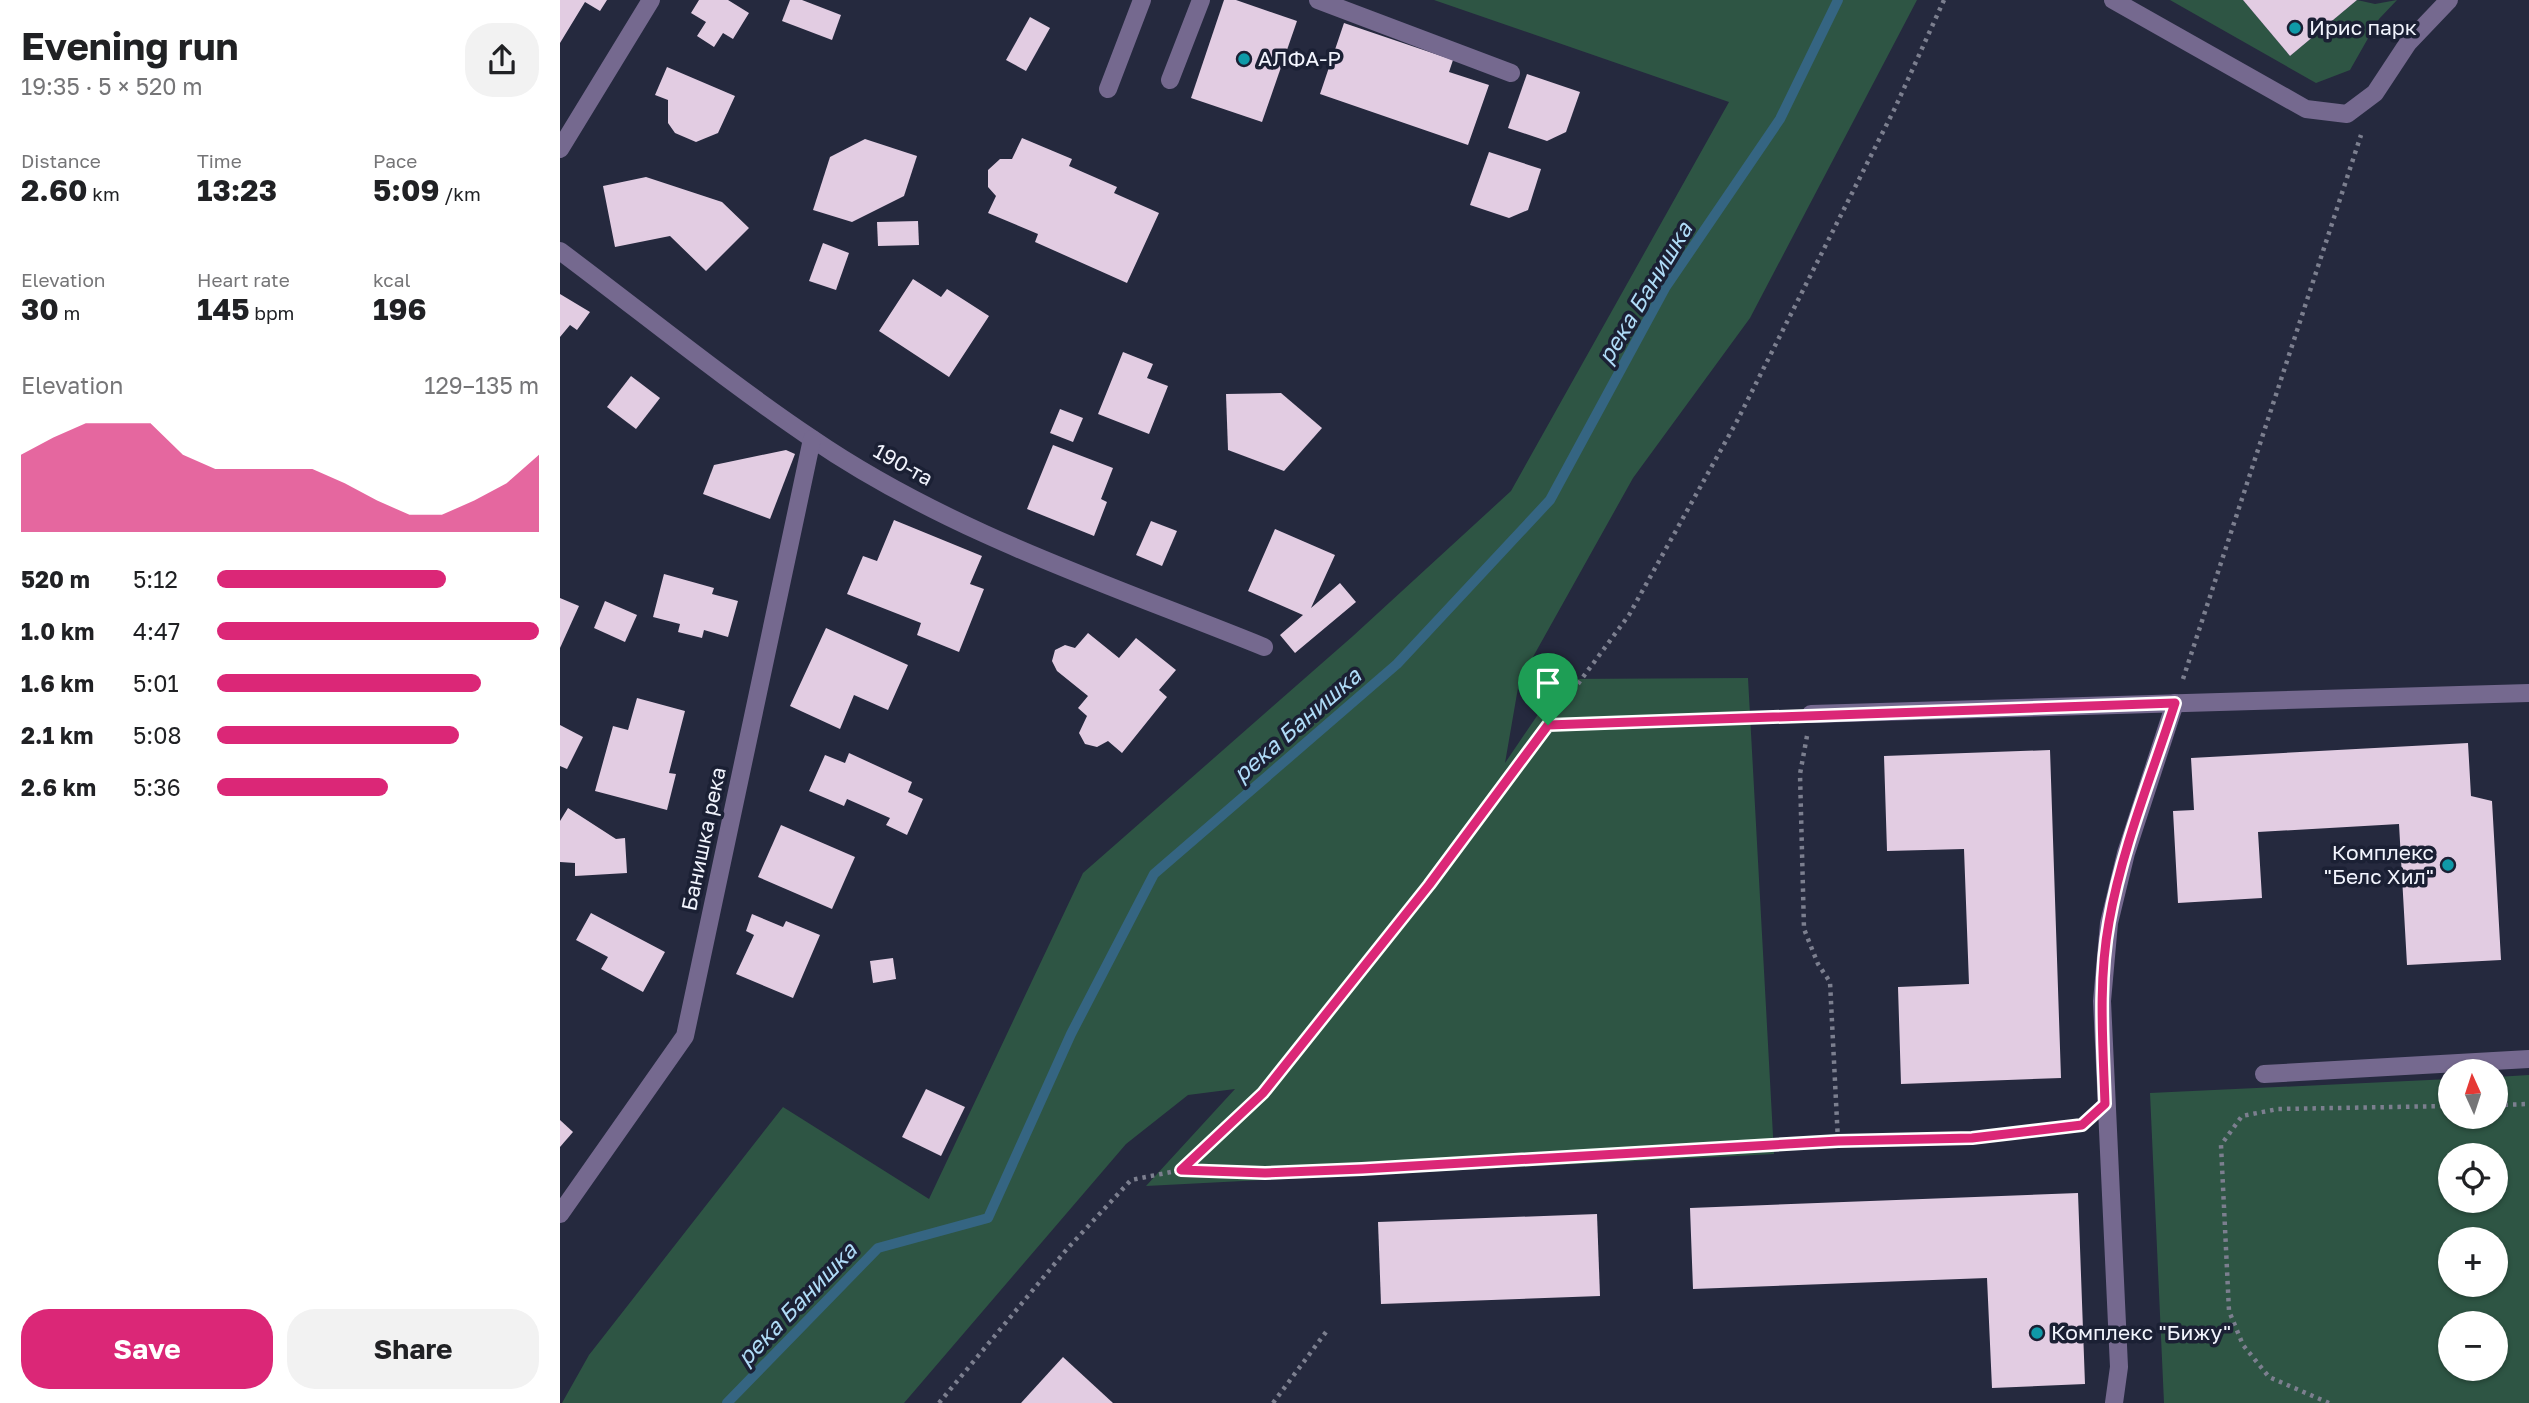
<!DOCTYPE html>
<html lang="en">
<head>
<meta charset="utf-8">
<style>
  :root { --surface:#fff; --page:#f2f2f2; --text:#202124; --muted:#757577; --accent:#db2777 }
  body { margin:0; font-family:"Golos Text",sans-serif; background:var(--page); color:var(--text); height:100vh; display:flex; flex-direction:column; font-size:26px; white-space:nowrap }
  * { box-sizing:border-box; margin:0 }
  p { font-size:23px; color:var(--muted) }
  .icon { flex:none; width:38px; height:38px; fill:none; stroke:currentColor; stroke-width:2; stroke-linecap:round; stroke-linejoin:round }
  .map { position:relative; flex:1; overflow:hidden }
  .details { display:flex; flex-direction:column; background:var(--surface); width:560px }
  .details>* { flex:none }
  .needle { width:46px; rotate:357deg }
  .fabs { position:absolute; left:1878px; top:1059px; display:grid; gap:14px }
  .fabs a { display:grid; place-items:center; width:70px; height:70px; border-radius:50%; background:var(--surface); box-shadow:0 2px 5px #0004; font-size:35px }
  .pin { position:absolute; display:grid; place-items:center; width:60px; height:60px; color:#fff; margin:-72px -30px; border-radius:50% 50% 50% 0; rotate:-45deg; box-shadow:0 0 7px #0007 }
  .pin .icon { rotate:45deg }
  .round { display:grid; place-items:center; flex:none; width:74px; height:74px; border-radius:28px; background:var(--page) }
  .summary { display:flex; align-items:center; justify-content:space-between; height:119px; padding:0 21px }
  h1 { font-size:38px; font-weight:700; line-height:52px }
  .stats { display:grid; grid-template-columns:repeat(3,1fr); gap:10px; height:119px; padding:7px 21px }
  .stats div { display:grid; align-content:center }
  .stats b { font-size:30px; font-weight:700 }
  .stats small { font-size:19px; font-weight:400 }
  .stats p { font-size:19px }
  .chart { height:196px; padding:14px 21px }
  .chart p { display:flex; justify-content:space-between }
  .chart svg { width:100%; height:126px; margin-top:7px; fill:var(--accent); opacity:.7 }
  .cta { display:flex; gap:14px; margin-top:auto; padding:14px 21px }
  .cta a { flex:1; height:80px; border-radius:28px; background:var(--accent); color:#fff; font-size:28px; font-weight:700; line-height:80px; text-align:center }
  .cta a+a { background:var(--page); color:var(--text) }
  ul { padding:0 21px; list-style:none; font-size:23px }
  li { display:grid; grid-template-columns:112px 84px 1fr; align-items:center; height:52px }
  li i { height:18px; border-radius:9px; background:var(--accent) }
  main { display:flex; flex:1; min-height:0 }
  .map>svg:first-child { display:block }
  .green { fill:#2e5544; fill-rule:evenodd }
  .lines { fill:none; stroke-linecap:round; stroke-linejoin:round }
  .stream { stroke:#356582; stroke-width:10 }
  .building { fill:#e2cce2 }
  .path { stroke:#7c7f8f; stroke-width:4.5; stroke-dasharray:3.5 5; stroke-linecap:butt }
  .lane { stroke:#75698f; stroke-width:18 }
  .street { stroke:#75698f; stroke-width:18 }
  .route-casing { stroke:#fff; stroke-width:14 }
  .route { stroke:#db2777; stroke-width:9 }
  .culture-dot { fill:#0f9aa8; stroke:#1b2034; stroke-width:2.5 }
  .labels { text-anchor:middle; stroke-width:7; stroke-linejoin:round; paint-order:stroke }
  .poi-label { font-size:21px; fill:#f2f4fd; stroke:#1b2034; text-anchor:start }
  .street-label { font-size:21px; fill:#f2f4fd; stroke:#1b2034 }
  .water-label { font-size:23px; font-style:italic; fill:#afdbf7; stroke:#1b2034 }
</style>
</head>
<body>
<main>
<section class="details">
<div class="summary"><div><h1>Evening run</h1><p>19:35 · 5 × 520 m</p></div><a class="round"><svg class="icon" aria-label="share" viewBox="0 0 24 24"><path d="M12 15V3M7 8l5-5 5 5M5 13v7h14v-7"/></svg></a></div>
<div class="stats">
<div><p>Distance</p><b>2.60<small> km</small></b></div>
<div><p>Time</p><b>13:23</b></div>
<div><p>Pace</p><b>5:09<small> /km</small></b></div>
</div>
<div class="stats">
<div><p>Elevation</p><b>30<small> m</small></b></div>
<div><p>Heart rate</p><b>145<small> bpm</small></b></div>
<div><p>kcal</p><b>196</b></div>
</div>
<div class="chart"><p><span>Elevation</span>129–135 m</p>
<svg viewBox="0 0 160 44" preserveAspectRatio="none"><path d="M0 44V17L10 11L20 6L30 6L40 6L50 17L60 22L70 22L80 22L90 22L100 27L110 33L120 38L130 38L140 33L150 27L160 17V44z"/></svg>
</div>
<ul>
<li><b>520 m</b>5:12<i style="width:71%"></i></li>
<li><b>1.0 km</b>4:47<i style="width:100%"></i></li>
<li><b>1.6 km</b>5:01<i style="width:82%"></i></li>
<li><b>2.1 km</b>5:08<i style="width:75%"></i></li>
<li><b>2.6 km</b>5:36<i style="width:53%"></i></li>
</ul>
<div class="cta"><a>Save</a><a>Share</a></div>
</section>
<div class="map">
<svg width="1969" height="1403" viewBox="0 0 1969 1403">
  <rect width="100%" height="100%" fill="#25293e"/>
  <!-- green -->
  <g class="green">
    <path d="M874 0H1357L1190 318 1073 478 959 682 945 763 1002 679 1188 678 1214 1154 586 1186 675 1089 628 1095 566 1144 344 1403H2L29 1355 223 1107 369 1199 523 873 793 636 951 491 1169 102Z"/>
    <path d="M1610 0H1683L1730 56 1797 0 1815 4 1837 0 1819 19 1790 70 1756 83Z"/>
    <path d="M1969 1075V1403H1604L1590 1093 1890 1079V1116H1936V1077ZM1936 1155V1200H1890V1155ZM1890 1239H1936V1284H1890ZM1890 1323H1936V1368H1890Z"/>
  </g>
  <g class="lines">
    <!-- stream -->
    <path class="stream" d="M167 1403 318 1248 428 1218 511 1034 594 874 837 664 990 500 1105 288 1220 119 1278 0"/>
  </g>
  <!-- building -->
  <g class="building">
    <path d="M0 0H47L40 11 25 2 0 43Z"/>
    <path d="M139 0H168L189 13 173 39 163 33 154 47 137 36 146 22 131 13Z"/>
    <path d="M230 0H242L281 15 272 40 222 21Z"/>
    <path d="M664 0H676L737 21 702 122 631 98Z"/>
    <path d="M1683 0H1797L1730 56Z"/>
    <path d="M470 17 490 28 466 71 446 60Z"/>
    <path d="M784 23 893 60 889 72 929 85 908 145 760 94Z"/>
    <path d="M107 67 175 96 158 133 136 142 115 133 108 123V100L95 95Z"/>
    <path d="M967 74 1020 92 1006 132 987 141 948 128Z"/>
    <path d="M462 138 512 159 509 166 557 187 554 193 599 213 567 283 475 242 478 234 428 213 436 196 428 187V170L440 159H452Z"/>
    <path d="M305 139 357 156 344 196 292 222 253 210 270 157Z"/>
    <path d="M929 152 981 169 968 210 949 218 910 205Z"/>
    <path d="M86 177 162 202 189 228 146 271 110 236 55 247 43 186Z"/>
    <path d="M358 221 359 245 318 246 317 222Z"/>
    <path d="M263 243 289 253 276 290 249 281Z"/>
    <path d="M353 279 381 297 387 289 429 316 389 377 319 331Z"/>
    <path d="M0 294 30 312 17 330 10 325 0 337Z"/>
    <path d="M563 352 593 364 587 378 608 386 589 434 538 414Z"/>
    <path d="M71 376 100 398 76 429 47 407Z"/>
    <path d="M721 393 762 428 724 471 668 450 666 394Z"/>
    <path d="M500 409 523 418 513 442 490 433Z"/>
    <path d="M493 445 553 468 541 499 547 502 534 536 467 509Z"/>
    <path d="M226 450 235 454 210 519 143 494 154 465Z"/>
    <path d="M334 520 422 556 410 584 424 589 399 652 357 635 361 623 287 594 303 556 317 561Z"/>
    <path d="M591 521 617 531 602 566 576 555Z"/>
    <path d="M715 529 775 555 751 608 780 583 796 602 735 653 720 635 743 615 688 591Z"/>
    <path d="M104 574 154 588 152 594 178 601 168 637 144 630 142 638 118 632 120 624 93 617Z"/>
    <path d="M0 598 19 606 0 648Z"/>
    <path d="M45 601 77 615 65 642 34 628Z"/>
    <path d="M266 628 348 665 328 710 294 695 280 729 230 706Z"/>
    <path d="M528 633 559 658 576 638 616 670 599 690 607 697 562 753 548 741 537 747 525 744 519 733 527 716 518 708 528 696 497 671 492 661 495 650 505 645 515 648Z"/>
    <path d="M77 698 125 711 109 773 116 774 107 810 35 791 53 726 68 730Z"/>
    <path d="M0 725 23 737 7 769 0 766Z"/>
    <path d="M1908 743 1911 796 1932 801 1941 960 1847 965 1839 824 1698 832 1702 898 1618 903 1613 811 1634 810 1631 758Z"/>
    <path d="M1490 750 1501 1078 1341 1084 1338 987 1409 984 1404 849 1327 851 1324 756Z"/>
    <path d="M289 753 352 782 348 792 363 799 347 835 326 825 330 818 287 799 284 806 249 791 265 755 285 763Z"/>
    <path d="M8 808 56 839 65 838 67 873 15 876V863L0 862V821Z"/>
    <path d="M221 825 295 857 272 909 198 877Z"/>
    <path d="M31 913 105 952 83 992 41 969 48 957 16 940Z"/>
    <path d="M192 914 223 927 226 921 260 935 233 998 176 974 194 935 186 931Z"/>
    <path d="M333 958 336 979 313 983 310 961Z"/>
    <path d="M366 1089 405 1107 381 1156 342 1137Z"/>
    <path d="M0 1120 13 1132 0 1147Z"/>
    <path d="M1518 1193 1525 1384 1432 1388 1427 1278 1133 1289 1130 1208Z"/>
    <path d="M1037 1214 1040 1296 821 1304 818 1222Z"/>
    <path d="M503 1357 553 1403H461Z"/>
  </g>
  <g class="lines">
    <!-- path -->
    <g class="path">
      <path d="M1623 679 1801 135"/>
      <path d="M988 725 1226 715"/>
      <path d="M1247 736 1240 774 1244 929 1258 964 1270 982 1278 1141"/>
      <path d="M1936 1105 1969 1104"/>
      <path d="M621 1170 703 1093 869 885 1069 615 1177 421 1335 108 1384 0"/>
      <path d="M379 1403 507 1249 571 1180 621 1170 705 1173 802 1169 1278 1141 1412 1137 1524 1123"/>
      <path d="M713 1403 766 1332"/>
      <path d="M1769 1403 1709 1377 1683 1345 1669 1311 1661 1145 1682 1116 1718 1109 1890 1106"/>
    </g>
    <!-- lane -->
    <g class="lane">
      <path d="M758 0 951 73"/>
      <path d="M610 80 641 0"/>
      <path d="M548 89 582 0"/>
      <path d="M1251 714 1969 693"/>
      <path d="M1704 1074 1969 1059"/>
      <path d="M1554 1403 1559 1367 1542 1001 1549 923 1566 853 1615 703"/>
    </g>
    <!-- street -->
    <g class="street">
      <path d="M1553 0 1746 109 1787 114 1815 93 1848 43 1889 0"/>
      <path d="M0 149 91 0"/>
      <path d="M0 251C83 313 165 380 251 438 388 532 551 585 704 647"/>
      <path d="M0 1214 125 1036 252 439"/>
    </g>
  </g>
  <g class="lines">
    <defs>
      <path id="route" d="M1615 703C1592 775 1562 848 1549 922 1538 982 1543 1044 1545 1104L1522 1125 1412 1138 1278 1141 802 1169 705 1173 621 1170 703 1093 869 885 988 725Z"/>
    </defs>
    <!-- route casing -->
    <use href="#route" class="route-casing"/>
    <!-- route -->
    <use href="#route" class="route"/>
  </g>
  <!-- markers -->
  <g class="culture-dot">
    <circle cx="1735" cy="28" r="7"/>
    <circle cx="684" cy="59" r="7"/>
    <circle cx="1888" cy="865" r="7"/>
    <circle cx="1477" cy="1333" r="7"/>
  </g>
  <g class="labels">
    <!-- poi labels -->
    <g class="poi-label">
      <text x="1749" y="35">Ирис парк</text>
      <text x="698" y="66">АЛФА-Р</text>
      <text x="1874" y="860" text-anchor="end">Комплекс<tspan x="1874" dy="24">"Белс Хил"</tspan></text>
      <text x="1491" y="1340">Комплекс "Бижу"</text>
    </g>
    <!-- street labels -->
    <g class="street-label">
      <text transform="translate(343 465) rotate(29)" y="7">190-та</text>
      <text transform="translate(144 839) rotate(-78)" y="7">Банишка река</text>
    </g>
    <!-- water labels -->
    <g class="water-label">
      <text transform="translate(1085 293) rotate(-59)" y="8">река Банишка</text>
      <text transform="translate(737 725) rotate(-41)" y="8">река Банишка</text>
      <text transform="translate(237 1304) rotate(-46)" y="8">река Банишка</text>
    </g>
  </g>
</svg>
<div class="fabs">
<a><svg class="needle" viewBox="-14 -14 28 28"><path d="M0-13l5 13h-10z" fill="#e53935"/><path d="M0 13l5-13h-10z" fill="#757577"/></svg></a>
<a><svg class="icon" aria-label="locate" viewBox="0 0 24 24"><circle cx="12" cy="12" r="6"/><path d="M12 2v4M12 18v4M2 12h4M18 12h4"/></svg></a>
<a>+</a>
<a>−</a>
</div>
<div class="pin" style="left:988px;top:725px;background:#1e9e55"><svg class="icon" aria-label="arrive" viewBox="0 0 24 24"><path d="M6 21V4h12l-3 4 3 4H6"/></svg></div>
</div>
</main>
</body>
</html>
